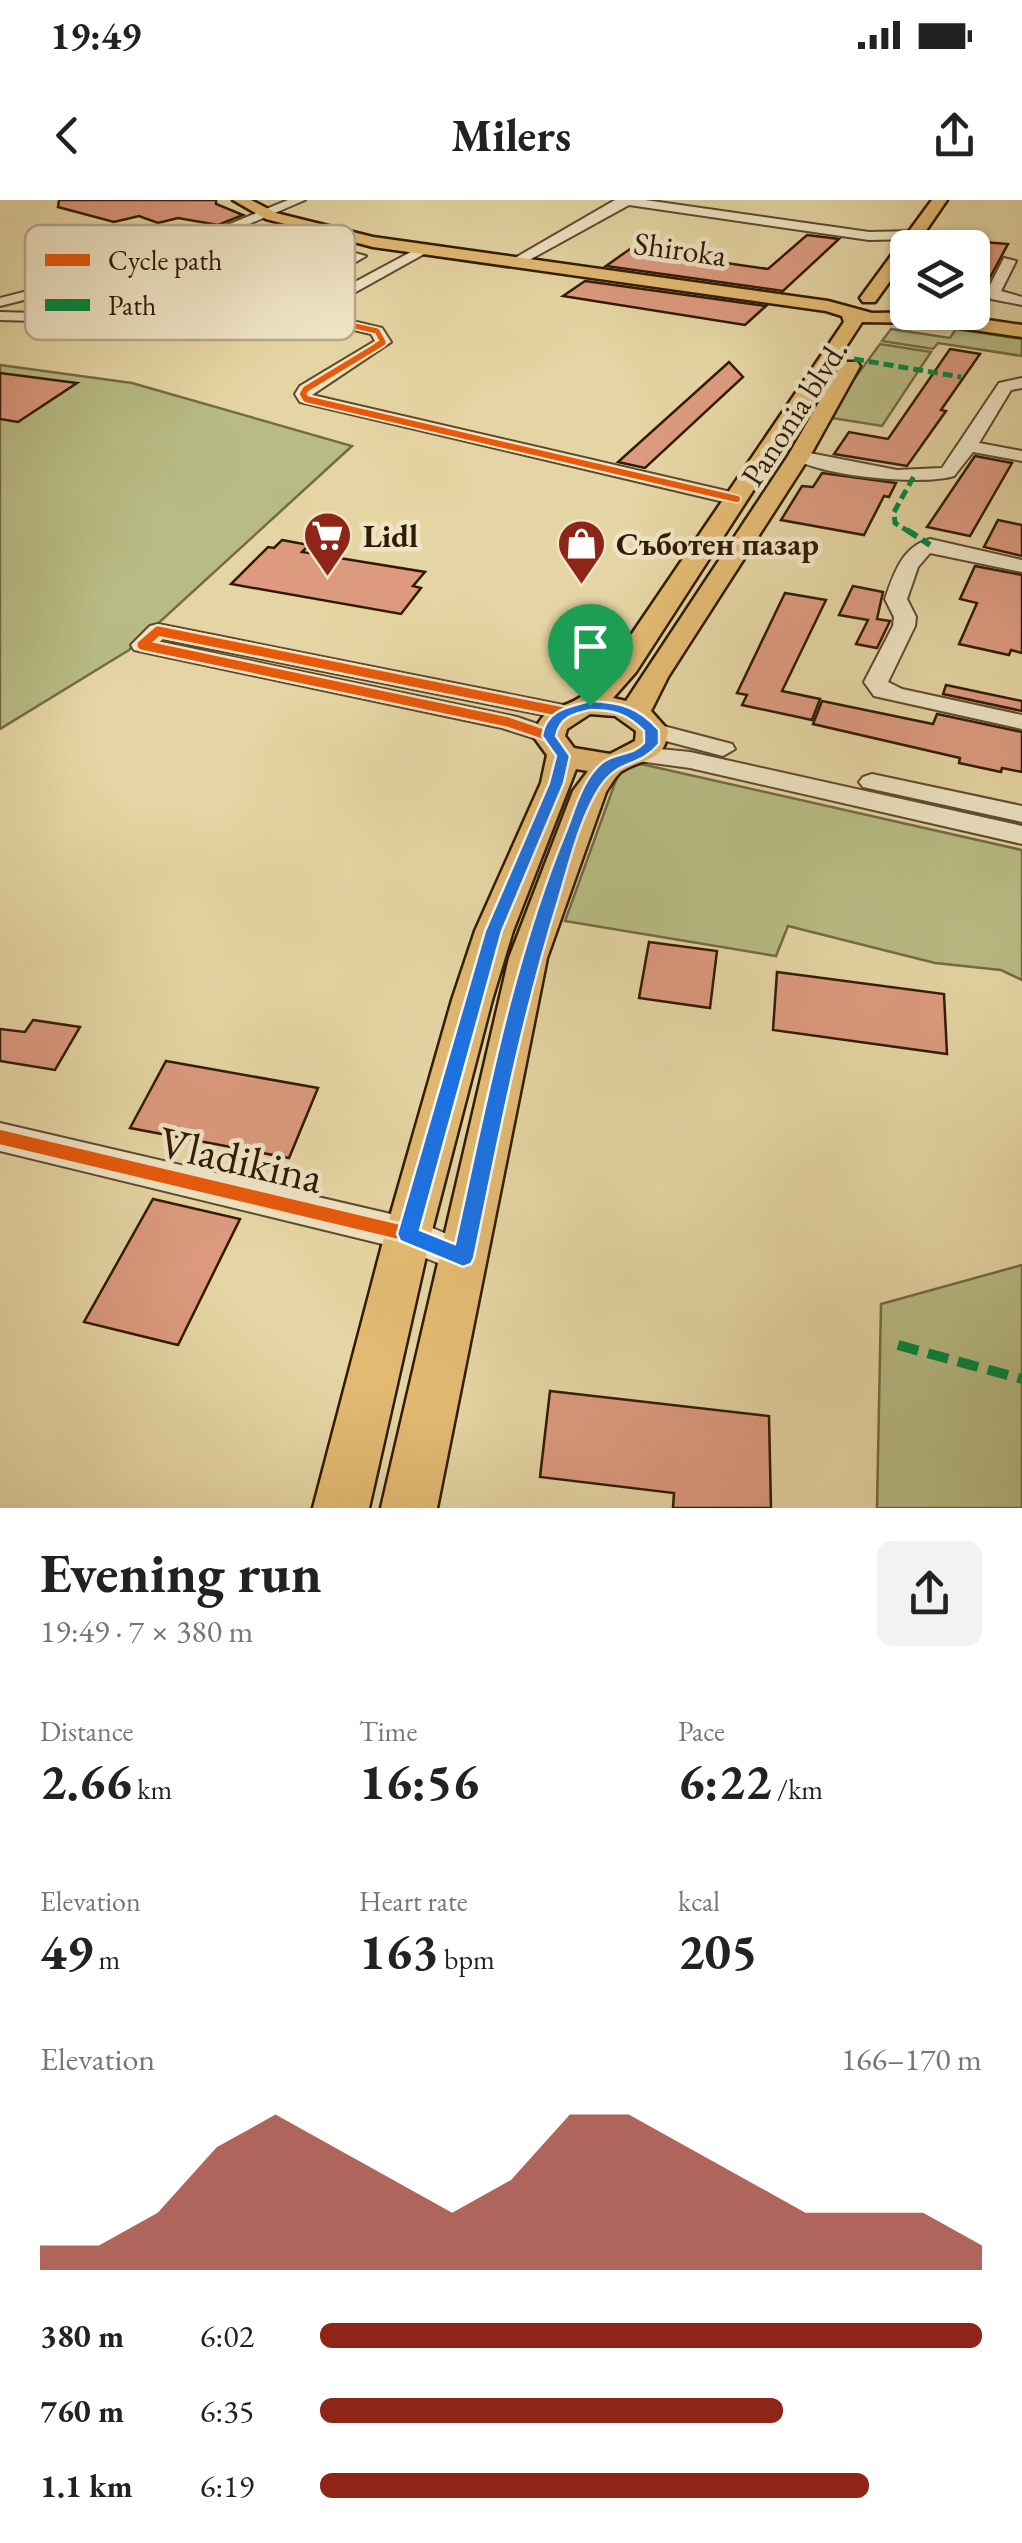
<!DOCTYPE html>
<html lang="en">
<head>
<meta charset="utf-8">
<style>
  :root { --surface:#fff; --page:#f2f2f2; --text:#222; --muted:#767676; --accent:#8f2418 }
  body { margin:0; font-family:"EB Garamond",serif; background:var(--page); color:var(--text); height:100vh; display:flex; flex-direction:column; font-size:38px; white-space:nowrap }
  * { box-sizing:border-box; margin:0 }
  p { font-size:32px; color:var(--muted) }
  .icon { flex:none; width:55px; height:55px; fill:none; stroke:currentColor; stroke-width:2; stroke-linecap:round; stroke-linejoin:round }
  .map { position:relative; height:1308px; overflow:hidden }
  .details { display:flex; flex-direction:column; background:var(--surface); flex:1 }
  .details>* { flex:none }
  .controls { position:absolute; left:890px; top:30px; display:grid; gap:20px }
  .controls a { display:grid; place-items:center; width:100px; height:100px; border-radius:15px; background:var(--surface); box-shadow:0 2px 8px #0004; font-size:50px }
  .pin { position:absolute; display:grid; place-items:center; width:85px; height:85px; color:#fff; margin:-102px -42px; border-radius:50% 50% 50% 0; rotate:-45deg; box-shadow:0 0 10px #0007 }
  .pin .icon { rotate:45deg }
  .round { display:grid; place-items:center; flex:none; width:105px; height:105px; border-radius:15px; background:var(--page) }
  .summary { display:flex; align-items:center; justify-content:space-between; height:170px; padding:0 40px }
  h1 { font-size:55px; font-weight:700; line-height:75px }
  .figures { display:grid; grid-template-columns:repeat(3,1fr); gap:15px; height:170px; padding:10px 40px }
  .figures div { display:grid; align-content:center }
  .figures b { font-size:50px; font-weight:700 }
  .figures small { font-size:28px; font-weight:400 }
  .figures p { font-size:28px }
  .chart { height:280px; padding:20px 40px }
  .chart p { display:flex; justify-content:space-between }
  .chart svg { width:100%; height:180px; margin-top:10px; fill:var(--accent); opacity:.7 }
  ul { padding:0 40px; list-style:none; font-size:32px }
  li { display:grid; grid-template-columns:160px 120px 1fr; align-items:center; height:75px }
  li i { height:25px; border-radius:12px; background:var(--accent) }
  .status { display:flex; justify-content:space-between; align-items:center; height:70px; padding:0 50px; background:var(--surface); direction:ltr }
  .status svg { height:28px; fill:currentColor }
  header { display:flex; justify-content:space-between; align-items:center; height:130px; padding:0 40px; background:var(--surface); font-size:45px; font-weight:700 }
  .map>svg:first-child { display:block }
  .green { fill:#b8bc84; stroke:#746b44; stroke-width:2.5 }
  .building { fill:#dd9a80; stroke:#311a05; stroke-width:2.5 }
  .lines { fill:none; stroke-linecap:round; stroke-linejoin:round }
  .minor-casing { stroke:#5e492d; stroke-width:4 }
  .major-casing { stroke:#311a05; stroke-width:5 }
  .minor { fill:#efe4c4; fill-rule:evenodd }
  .major { fill:#e3ba72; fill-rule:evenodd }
  .quiet-far2 { stroke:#00873e; stroke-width:5; stroke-dasharray:10 5; stroke-linecap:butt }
  .quiet-far1 { stroke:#00873e; stroke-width:6; stroke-dasharray:12 6; stroke-linecap:butt }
  .quiet { stroke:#00873e; stroke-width:10; stroke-dasharray:21 10; stroke-linecap:butt }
  .cycleway-far3-casing { stroke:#efe4c4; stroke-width:8 }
  .cycleway-far2-casing { stroke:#efe4c4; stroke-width:10 }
  .cycleway-far1-casing { stroke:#efe4c4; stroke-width:14 }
  .cycleway-casing { stroke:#efe4c4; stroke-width:20 }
  .cycleway-far3 { stroke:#e8590c; stroke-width:5 }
  .cycleway-far2 { stroke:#e8590c; stroke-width:6 }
  .cycleway-far1 { stroke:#e8590c; stroke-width:9 }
  .cycleway { stroke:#e8590c; stroke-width:14 }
  .route { fill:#1a73e8; stroke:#fff; stroke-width:2.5; fill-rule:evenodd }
  .labels { text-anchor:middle; stroke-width:9; stroke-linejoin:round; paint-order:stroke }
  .far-street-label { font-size:32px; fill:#311a05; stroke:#efe4c4 }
  .far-poi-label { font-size:32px; font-weight:bold; fill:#311a05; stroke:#efe4c4; text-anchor:start }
  .near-street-label { font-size:45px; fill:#311a05; stroke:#efe4c4 }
  .key { fill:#efe4c4; stroke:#b6a78b; stroke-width:2.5 }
  .key-label { font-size:28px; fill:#311a05 }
</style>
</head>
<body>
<div class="status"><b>19:49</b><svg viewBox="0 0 49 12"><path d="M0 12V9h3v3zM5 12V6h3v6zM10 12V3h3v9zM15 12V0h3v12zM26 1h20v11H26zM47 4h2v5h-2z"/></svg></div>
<header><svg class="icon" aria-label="back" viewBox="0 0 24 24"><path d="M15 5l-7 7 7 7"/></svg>Milers<svg class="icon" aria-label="share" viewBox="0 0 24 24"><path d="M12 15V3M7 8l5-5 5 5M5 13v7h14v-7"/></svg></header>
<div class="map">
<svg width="1022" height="1308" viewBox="0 0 1022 1308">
  <rect width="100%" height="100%" fill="#e6d5a4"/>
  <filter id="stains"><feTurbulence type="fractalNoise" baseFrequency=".002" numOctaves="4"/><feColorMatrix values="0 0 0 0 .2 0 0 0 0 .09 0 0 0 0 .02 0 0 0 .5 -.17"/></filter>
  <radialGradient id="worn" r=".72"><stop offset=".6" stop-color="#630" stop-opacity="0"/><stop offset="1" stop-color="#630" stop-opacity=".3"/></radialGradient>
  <!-- green -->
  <g class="green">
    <path d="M891 129 950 138 956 129 1022 139V156L938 143 933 149 882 141Z"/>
    <path d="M880 144 931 152 882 226 826 217Z"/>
    <path d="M0 165 132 183 352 246 129 450 0 529Z"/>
    <path d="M641 564 1022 650V780L1001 770 935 763 788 726 776 756 565 721 620 569Z"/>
    <path d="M1022 1065V1308H877L881 1104Z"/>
  </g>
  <!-- building -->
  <g class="building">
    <path d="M59 0H216V4L243 15 218 25 178 18 158 23 139 16 114 22 58 7Z"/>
    <path d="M807 35 839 39 783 91 606 66 630 49 768 69Z"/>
    <path d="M984 42 1008 44 972 111V62Z"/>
    <path d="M585 81 766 106 745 125 563 96Z"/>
    <path d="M950 149 980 154 941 210 946 211 907 266 834 254 849 232 888 239Z"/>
    <path d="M729 162 743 177 645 268 618 262Z"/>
    <path d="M0 173 77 183 18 222 0 219Z"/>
    <path d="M975 256 1012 263 970 336 927 327Z"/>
    <path d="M822 273 896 283 889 297 884 296 864 335 781 320 802 286 813 287Z"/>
    <path d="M998 320 1022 325V356L984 347Z"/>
    <path d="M282 340 309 345 302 352 425 372 413 386 421 388 401 414 231 384 268 347 274 348Z"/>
    <path d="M975 366 1022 375V453L1011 450 1009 455 959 444 977 403 960 399Z"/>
    <path d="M853 386 883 392 877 419 890 421 877 448 856 444 868 420 839 415Z"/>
    <path d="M785 393 826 400 782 491 820 499 812 520 742 505 747 495 737 493Z"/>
    <path d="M946 485 1022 501V511L943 494Z"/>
    <path d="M822 501 933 524 937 514 1022 532V572L1002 568 1001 572 959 563 960 558 813 524Z"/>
    <path d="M649 742 717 751 710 808 639 798Z"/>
    <path d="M777 772 944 794 947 854 773 830Z"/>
    <path d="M33 820 80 827 55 870 0 861V829L25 832Z"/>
    <path d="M166 861 318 888 289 958 130 928Z"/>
    <path d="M153 999 240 1019 178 1145 84 1122Z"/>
    <path d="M550 1191 769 1216 771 1308H673L674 1293 540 1277Z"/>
  </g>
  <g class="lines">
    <defs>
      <g id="minor">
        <path d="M288 0H305L140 71 0 106V98L130 65Z"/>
        <path d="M615 0H645L869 32 915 31 921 35 915 39 869 40 629 5 520 65 508 62Z"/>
        <path d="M422 46 433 49 318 113 382 128 391 142 312 195 744 295V303L737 305 300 202 295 194 300 186 375 141 371 134 307 119 287 128 0 120V112L284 120Z"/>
        <path d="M355 53 366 56 318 84 306 81Z"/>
        <path d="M1004 58 1016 61 1001 91 1022 97V105L991 99 987 91Z"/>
        <path d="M1022 178V188L1011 190 979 243 1022 251V261L973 252 954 276C922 286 816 276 790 256L799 251 897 270 942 268 999 183Z"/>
        <path d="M930 339 1022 360V372L930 353 918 367 907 399 916 417 915 426 888 482 902 489 1022 515V529L874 496 864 482 893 426 894 417 885 399C894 373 902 347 930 339Z"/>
        <path d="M158 424 563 505 575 512 563 519 163 439 159 442 517 517 558 531 561 536 549 543 502 528 134 450 131 445 150 426Z"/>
        <path d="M652 523 732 544 735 549 723 556 643 535 640 530 643 525Z"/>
        <path d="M640 547 690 552 1022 626V644L690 568 631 560 627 555 631 550Z"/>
        <path d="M872 574 1022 606V622L863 587 859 582 863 577Z"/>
        <path d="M0 923 408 1018 476 1046 482 1057 476 1068 463 1073 403 1049 0 951Z"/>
      </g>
      <g id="major">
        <path d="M233 0H251L276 13 373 37 828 101 872 113 934 112 1022 125V137L927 123 862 122 636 472 613 498 626 501 788 256 840 166 843 162H857L860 166 810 256 668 477 651 511 668 530C666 562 643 558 622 571 616 575 610 586 606 592L547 758 437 1308H381L509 758 573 591 588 571 576 569 513 731 492 800 431 1034 369 1308H313L385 1034 452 800 475 731 541 583 547 555 533 536C544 502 560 512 582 496 592 489 601 476 610 466L844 122 842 116 826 111 373 47 266 19ZM590 514 615 516 636 531 635 541 610 554 574 548 565 536 567 529Z"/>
        <path d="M932 0H947L914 48H908V56L875 102H863L860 98Z"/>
      </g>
    </defs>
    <!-- minor casing -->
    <use href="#minor" class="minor-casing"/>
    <!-- major casing -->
    <use href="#major" class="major-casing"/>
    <!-- minor -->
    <use href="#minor" class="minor"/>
    <!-- major -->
    <use href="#major" class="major"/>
    <!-- quiet-far2 -->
    <g class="quiet-far2">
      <path d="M854 159 961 177"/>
      <path d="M911 333 895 323 894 312 914 276"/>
    </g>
    <!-- quiet-far1 -->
    <path class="quiet-far1" d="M907 330 930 345"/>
    <!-- quiet -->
    <path class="quiet" d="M898 1145 1022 1179"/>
    <defs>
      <path id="cycleway-far3" d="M307 115 377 131 383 142 377 145"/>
      <path id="cycleway-far2" d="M382 143 306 189 303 194 306 199 737 299"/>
      <path id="cycleway-far1" d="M549 536 508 522 142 445 158 431 563 512"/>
      <path id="cycleway" d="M0 937 408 1034 463 1057"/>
    </defs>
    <!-- cycleway-far3 casing -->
    <use href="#cycleway-far3" class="cycleway-far3-casing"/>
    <!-- cycleway-far2 casing -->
    <use href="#cycleway-far2" class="cycleway-far2-casing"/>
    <!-- cycleway-far1 casing -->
    <use href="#cycleway-far1" class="cycleway-far1-casing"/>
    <!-- cycleway casing -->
    <use href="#cycleway" class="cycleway-casing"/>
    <!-- cycleway-far3 -->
    <use href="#cycleway-far3" class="cycleway-far3"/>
    <!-- cycleway-far2 -->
    <use href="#cycleway-far2" class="cycleway-far2"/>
    <!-- cycleway-far1 -->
    <use href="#cycleway-far1" class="cycleway-far1"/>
    <!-- cycleway -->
    <use href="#cycleway" class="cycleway"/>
  </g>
  <!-- route -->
  <path class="route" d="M590 501C620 502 639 507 659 530V544C638 569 619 558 600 587 579 620 569 665 558 701 521 820 499 936 474 1058L471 1064 463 1067 400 1041 397 1034 485 731 549 583 556 556 542 536C546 510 567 507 590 501ZM590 510C614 510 627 514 644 531V543C632 556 616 552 603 562 584 576 575 608 567 629 512 762 486 904 455 1044L420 1030 502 731 564 583 570 556 556 536C560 517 573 514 590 510Z"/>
  <!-- icons -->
  <defs>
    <symbol id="supermarket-pin" viewBox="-11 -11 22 30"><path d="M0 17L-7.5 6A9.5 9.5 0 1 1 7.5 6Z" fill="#8f2418" stroke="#efe4c4"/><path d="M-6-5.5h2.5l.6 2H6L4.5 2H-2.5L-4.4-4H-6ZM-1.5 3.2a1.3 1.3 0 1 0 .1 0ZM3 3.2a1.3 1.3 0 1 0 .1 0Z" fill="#fff"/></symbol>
    <symbol id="shop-pin" viewBox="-11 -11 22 30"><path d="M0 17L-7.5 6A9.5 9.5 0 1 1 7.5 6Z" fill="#8f2418" stroke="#efe4c4"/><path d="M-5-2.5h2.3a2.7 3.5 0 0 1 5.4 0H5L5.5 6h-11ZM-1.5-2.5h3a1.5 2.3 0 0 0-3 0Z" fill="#fff"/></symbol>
  </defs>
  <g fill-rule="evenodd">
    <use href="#supermarket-pin" x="300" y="308" width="55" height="75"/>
    <use href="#shop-pin" x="554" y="316" width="55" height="75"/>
  </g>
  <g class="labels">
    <!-- far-street labels -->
    <g class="far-street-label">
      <text transform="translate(680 49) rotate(8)" y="11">Shiroka</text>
      <text transform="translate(794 213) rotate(-57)" y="11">Panonia blvd.</text>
    </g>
    <!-- far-poi labels -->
    <g class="far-poi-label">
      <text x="363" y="347">Lidl</text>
      <text x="616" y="355">Съботен пазар</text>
    </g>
    <!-- near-street labels -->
    <g class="near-street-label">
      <text transform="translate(241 959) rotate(13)" y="16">Vladikina</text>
    </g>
  </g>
  <!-- legend -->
  <rect x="25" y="25" width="330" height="115" rx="15" class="key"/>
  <rect x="45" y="54" width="45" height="12" fill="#e8590c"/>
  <rect x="45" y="99" width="45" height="12" fill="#00873e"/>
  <g class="key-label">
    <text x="108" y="70">Cycle path</text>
    <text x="108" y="115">Path</text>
  </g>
  <rect width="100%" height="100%" filter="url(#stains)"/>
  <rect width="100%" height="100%" fill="url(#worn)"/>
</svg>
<div class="controls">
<a><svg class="icon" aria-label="layers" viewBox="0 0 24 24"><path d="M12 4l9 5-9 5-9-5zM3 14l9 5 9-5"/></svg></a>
</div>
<div class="pin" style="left:590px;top:506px;background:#1e9e55"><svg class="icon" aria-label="arrive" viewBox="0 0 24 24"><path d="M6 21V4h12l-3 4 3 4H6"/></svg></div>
</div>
<section class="details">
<div class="summary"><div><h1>Evening run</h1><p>19:49 · 7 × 380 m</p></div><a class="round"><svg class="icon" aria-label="share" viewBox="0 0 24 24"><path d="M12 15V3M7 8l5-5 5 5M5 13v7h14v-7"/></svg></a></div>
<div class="figures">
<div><p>Distance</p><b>2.66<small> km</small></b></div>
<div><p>Time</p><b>16:56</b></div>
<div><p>Pace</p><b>6:22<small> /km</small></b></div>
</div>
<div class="figures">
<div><p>Elevation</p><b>49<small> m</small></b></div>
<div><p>Heart rate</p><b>163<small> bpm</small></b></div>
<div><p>kcal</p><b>205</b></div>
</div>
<div class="chart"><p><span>Elevation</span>166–170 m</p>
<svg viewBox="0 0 160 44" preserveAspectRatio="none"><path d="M0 44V38L10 38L20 30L30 14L40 6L50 14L60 22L70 30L80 22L90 6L100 6L110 14L120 22L130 30L140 30L150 30L160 38V44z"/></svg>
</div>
<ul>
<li><b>380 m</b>6:02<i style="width:100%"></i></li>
<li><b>760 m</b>6:35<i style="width:70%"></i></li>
<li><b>1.1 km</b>6:19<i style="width:83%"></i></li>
</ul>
</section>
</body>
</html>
